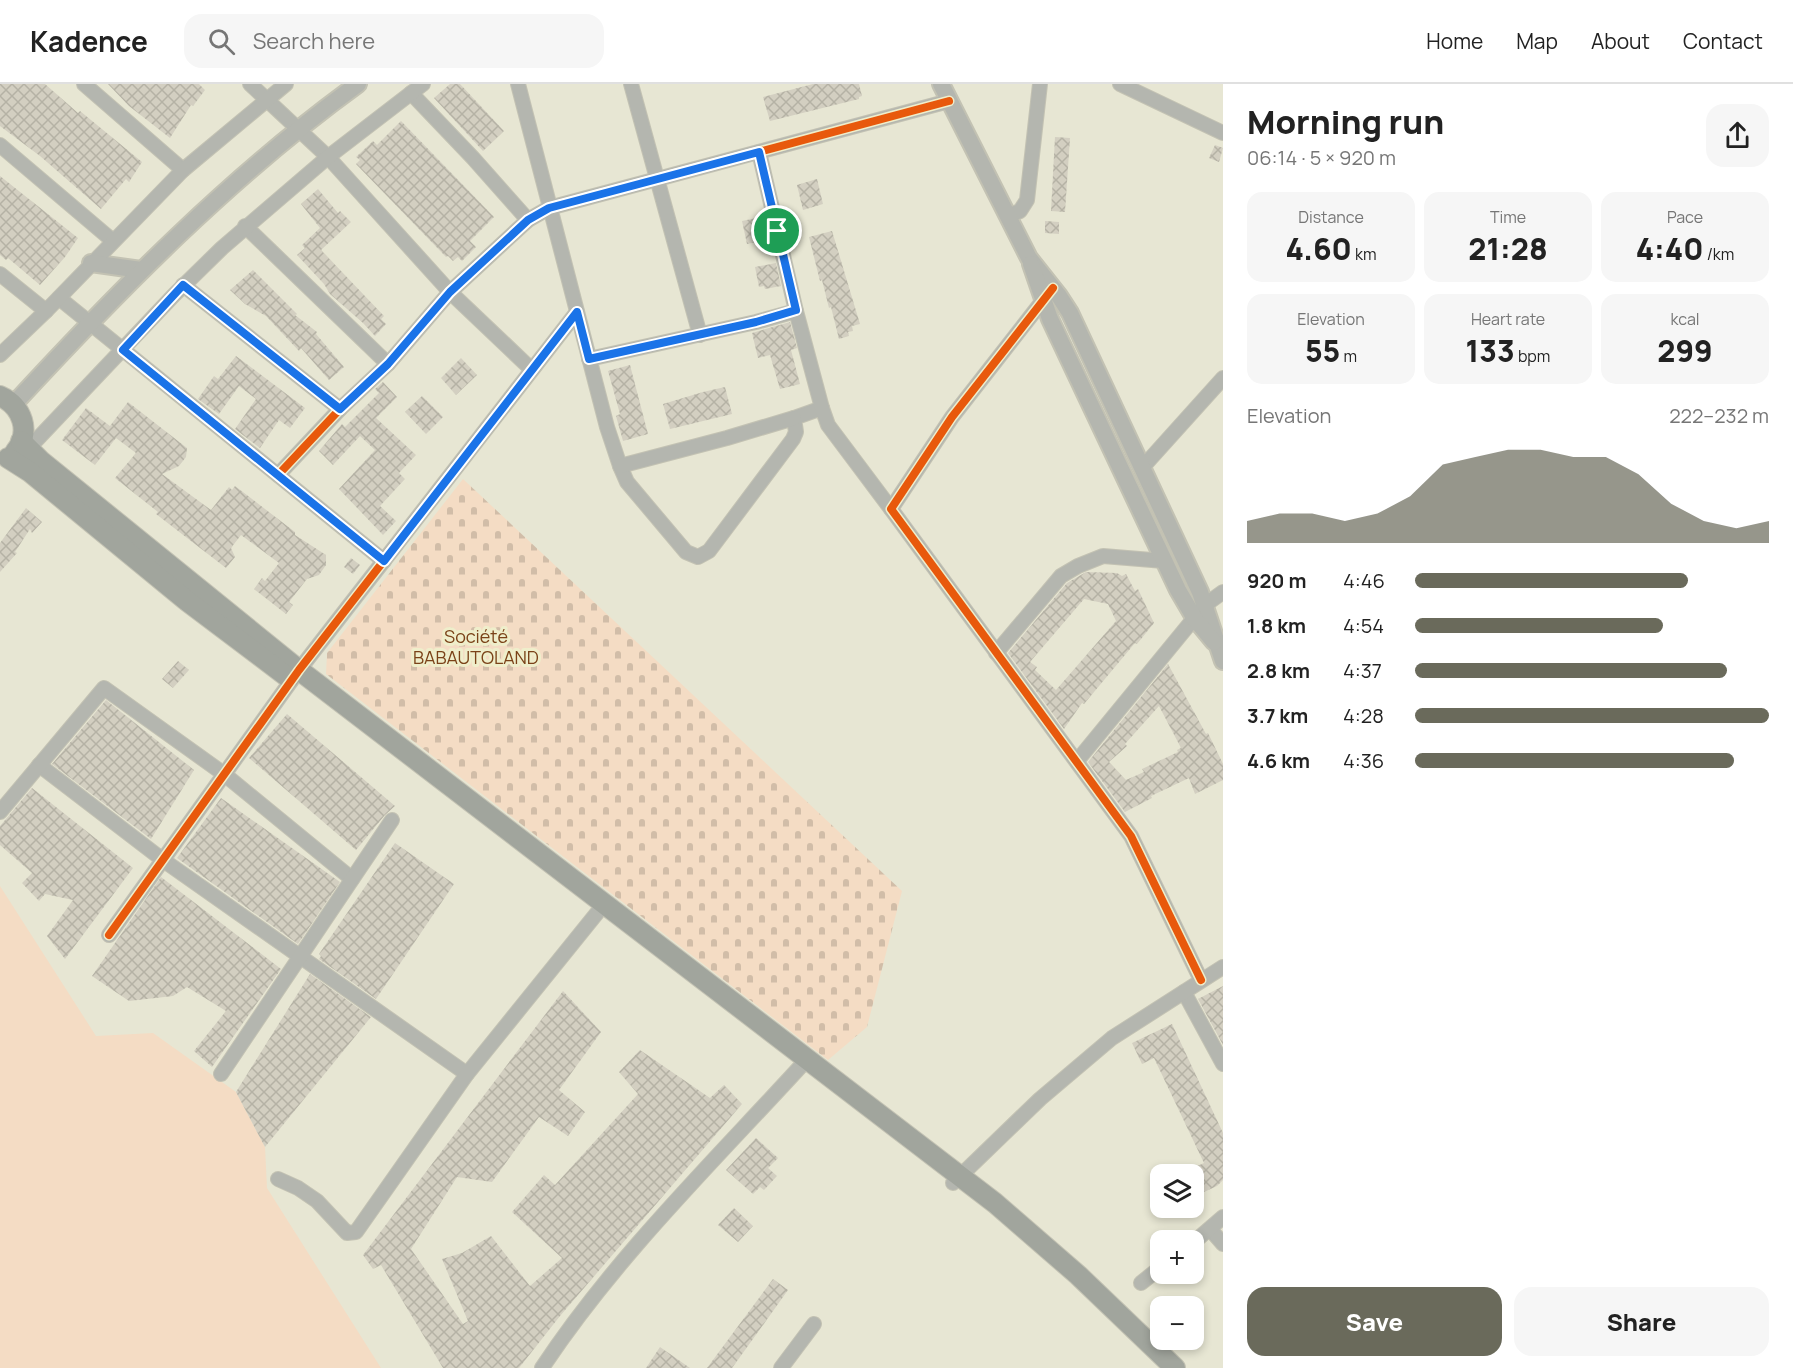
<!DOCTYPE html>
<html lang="en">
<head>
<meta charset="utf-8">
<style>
  :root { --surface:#fff; --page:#f6f6f6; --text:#222; --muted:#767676; --line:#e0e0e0; --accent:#6a6a5b }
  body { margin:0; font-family:Manrope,sans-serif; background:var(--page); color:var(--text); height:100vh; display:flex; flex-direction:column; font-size:22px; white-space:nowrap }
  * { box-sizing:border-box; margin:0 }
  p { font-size:20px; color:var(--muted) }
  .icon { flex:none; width:33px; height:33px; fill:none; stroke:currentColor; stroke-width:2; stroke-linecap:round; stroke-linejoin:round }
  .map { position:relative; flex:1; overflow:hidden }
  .panel { display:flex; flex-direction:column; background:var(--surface); width:570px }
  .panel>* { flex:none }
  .fabs { position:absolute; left:1150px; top:1080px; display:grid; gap:12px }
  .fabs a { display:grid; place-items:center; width:54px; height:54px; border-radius:12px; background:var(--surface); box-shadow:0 3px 9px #0003; font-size:30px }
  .pin { position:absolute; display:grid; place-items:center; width:51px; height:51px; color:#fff; margin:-26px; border:3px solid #fff; border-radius:50%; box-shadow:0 2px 6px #0007 }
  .round { display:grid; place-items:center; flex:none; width:63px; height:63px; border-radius:18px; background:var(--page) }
  .summary { display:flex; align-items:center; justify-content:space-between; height:102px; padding:0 24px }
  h1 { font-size:33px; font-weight:800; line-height:45px }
  .figures { display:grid; grid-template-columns:repeat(3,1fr); gap:9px; height:102px; padding:6px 24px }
  .figures div { display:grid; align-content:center; border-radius:15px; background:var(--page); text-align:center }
  .figures b { font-size:30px; font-weight:800 }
  .figures small { font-size:16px; font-weight:400 }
  .figures p { font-size:16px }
  .chart { height:168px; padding:12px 24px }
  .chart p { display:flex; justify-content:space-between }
  .chart svg { width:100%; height:108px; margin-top:6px; fill:var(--accent); opacity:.7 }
  .action { display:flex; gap:12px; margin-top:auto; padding:12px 24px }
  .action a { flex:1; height:69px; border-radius:18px; background:var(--accent); color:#fff; font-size:24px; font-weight:800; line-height:69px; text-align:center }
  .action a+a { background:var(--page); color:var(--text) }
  ul { padding:0 24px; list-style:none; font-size:20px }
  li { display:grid; grid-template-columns:96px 72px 1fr; align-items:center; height:45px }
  li i { height:15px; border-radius:8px; background:var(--accent) }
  header { display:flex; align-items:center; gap:36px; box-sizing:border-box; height:84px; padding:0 30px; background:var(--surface); border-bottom:2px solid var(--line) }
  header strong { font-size:28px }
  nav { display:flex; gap:33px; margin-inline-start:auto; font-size:21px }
  .search { width:420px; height:54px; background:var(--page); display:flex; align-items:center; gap:15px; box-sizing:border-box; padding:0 21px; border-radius:18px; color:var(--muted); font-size:22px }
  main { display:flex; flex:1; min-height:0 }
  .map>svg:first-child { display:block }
  .grass { fill:#f4dcc4 }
  .cemetery { fill:url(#cemetery-stones) }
  .building { fill:url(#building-cross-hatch); fill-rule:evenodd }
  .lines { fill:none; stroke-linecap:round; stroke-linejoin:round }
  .minor-casing { stroke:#c3c2b3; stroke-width:16 }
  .tertiary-casing { stroke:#c3c2b3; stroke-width:20 }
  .primary-casing { stroke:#c3c2b3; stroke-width:22 }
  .minor { stroke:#b4b6af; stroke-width:14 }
  .tertiary { stroke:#b4b6af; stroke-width:16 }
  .primary { stroke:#a1a59d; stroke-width:20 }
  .cycleway-casing { stroke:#efeecb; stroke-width:11 }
  .cycleway { stroke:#e8590c; stroke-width:8 }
  .route-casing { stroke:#fff; stroke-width:12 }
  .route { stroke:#1a73e8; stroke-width:8 }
  .labels { text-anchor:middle; stroke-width:6; stroke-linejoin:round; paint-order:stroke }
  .park-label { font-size:18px; fill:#7a4218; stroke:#efeecb }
</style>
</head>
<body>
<header>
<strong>Kadence</strong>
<div class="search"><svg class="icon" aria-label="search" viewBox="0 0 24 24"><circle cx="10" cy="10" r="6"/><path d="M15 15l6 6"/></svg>Search here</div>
<nav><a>Home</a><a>Map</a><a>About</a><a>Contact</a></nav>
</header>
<main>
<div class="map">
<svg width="1223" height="1284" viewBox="0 0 1223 1284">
  <defs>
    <pattern id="cemetery-stones" width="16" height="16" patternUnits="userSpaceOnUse" patternTransform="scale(1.5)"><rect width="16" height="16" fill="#f4dcc4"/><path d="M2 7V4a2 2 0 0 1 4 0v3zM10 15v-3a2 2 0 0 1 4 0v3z" fill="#d1bda8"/></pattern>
    <pattern id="building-cross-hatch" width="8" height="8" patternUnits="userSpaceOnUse" patternTransform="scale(1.5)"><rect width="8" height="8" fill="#d3cfc1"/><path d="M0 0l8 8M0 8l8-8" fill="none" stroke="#b5b2a5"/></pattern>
  </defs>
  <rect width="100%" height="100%" fill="#e7e6d3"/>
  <!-- grass -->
  <path class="grass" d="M0 802 96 952 153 949 236 1008 265 1063 267 1104 381 1284H0Z"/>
  <!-- cemetery -->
  <path class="cemetery" d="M463 395 902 807 867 943 828 976 326 590 327 569Z"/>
  <!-- building -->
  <g class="building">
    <path d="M0 0H45L78 29 80 27 142 78 129 98 126 95 101 125 40 72 0 42Z"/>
    <path d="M108 0H199L205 6 193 22 191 21 170 54 129 22Z"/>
    <path d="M450 0H460L504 47 483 67 434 14Z"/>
    <path d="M813 0H859L862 12 859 13V15L770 37 763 13Z"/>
    <path d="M401 37 494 133 470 157 476 163 462 177 458 173 453 177 448 172 446 173 356 80 360 76 356 73 373 57 377 61Z"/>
    <path d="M1055 53 1070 54 1065 128 1051 127Z"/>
    <path d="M1215 61 1223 64 1219 78 1209 74Z"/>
    <path d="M0 92 78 154 65 173 40 201 8 174 6 176 0 171Z"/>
    <path d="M817 95 823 120 803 126 797 101Z"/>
    <path d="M318 105 338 129 340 127 351 138 321 166 384 232 381 235 386 240 375 252 363 239 330 210 324 200 297 171 305 164 302 161 320 144 301 120Z"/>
    <path d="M761 133 762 140 766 139 770 155 747 160 742 137Z"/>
    <path d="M1045 137 1059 138V150L1045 149Z"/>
    <path d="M832 147 860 240 852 242 853 247 848 248 849 252 839 255 831 223 829 224 822 196 820 197 809 153Z"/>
    <path d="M776 179 781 202 765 205 764 202 759 203 755 183Z"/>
    <path d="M253 186 297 230 295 231 317 248 316 250 344 283 329 296 301 264 299 267 266 232 245 220 230 206Z"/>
    <path d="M790 238 797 264 791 266 800 300 780 305 770 271 758 274 752 249Z"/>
    <path d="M236 272 305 324 290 344 279 336 260 364 235 345 256 315 239 302 219 330 198 315 214 292 218 295Z"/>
    <path d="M461 274 477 291 456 311 441 294Z"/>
    <path d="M630 281 648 350 623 357 616 332 620 330 608 287Z"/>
    <path d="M383 298 397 313 376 334 416 371 399 389 405 395 380 422 396 437 383 451 339 405 375 366 360 352 333 381 319 367 342 340 345 343 379 309 375 305Z"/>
    <path d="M725 303 732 330 670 345 663 320 703 308Z"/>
    <path d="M422 312 443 333 426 350 405 328Z"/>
    <path d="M128 318 187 364 186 373 179 382 162 390 211 426 229 403 232 406 235 402 295 448V451L326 471V481L319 491 307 495 289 518 293 521 286 530 254 505 262 494 265 497 279 479 241 451 231 464 235 473 226 484 156 430 158 428 115 394 136 369 116 354 95 381 62 356 86 324 110 342Z"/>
    <path d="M26 424 42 438 32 449 30 445 15 468 17 469 0 488V459Z"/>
    <path d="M351 474 360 481 353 490 344 483Z"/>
    <path d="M1086 488 1117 489 1122 492 1126 490 1135 507 1138 505 1154 539 1137 560 1135 559 1084 620 1082 619 1064 645 1008 569 1067 499ZM1084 515 1108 520 1116 537 1056 606 1035 586 1037 583 1030 578Z"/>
    <path d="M178 577 189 586 173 604 162 595Z"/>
    <path d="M1168 580 1206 650 1208 649 1223 680V696L1195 710 1189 694 1151 712 1152 714 1125 728 1088 678ZM1159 622 1181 664 1177 666 1178 668 1142 685 1144 688 1126 696 1109 678 1127 662 1125 660Z"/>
    <path d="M106 616 194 686 151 755 52 680Z"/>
    <path d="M287 630 395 722 385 731 356 766 249 674Z"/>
    <path d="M32 704 133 784 65 875 47 852 73 816 45 810 39 817 22 799 32 789 0 761V742Z"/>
    <path d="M221 714 340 798 298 860 177 774Z"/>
    <path d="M395 759 454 800 376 915 319 875 321 872 319 870Z"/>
    <path d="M161 793 281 885 212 983 194 967 226 927 187 903 173 912 129 917 92 892Z"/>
    <path d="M310 890 371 933 265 1063 236 1008Z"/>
    <path d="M1223 902V961L1198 915Z"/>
    <path d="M563 907 601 948 559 1006 585 1028 568 1052 539 1033 492 1098 457 1093 411 1165 463 1240 468 1237 442 1175 462 1169 491 1152 530 1202 562 1174 512 1128 544 1091 555 1101 638 1010 619 988 640 966 710 1014 724 1001 742 1020 560 1232 519 1284H443L381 1181 373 1185 363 1171Z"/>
    <path d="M1172 940 1223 1049V1096L1217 1102 1202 1109 1191 1085 1204 1079 1154 974 1142 980 1132 959Z"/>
    <path d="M756 1054 778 1074 768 1084 777 1092 764 1106 760 1103 753 1110 726 1086Z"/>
    <path d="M734 1124 753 1142 738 1158 718 1141Z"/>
    <path d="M773 1195 788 1206 758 1248 732 1284H707Z"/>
    <path d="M660 1263 690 1284H646Z"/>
  </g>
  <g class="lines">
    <defs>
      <g id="minor">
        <path d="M84 0 183 86"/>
        <path d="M250 0 328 73 450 208 531 285"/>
        <path d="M518 0 607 343 620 382 627 398 686 468 698 473 709 467 793 355 796 348 794 334 822 324"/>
        <path d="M631 0 700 251"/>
        <path d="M1120 0 1223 49"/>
        <path d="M411 9 473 74 528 136"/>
        <path d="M0 61 113 157"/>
        <path d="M759 68 796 227 822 324 828 341 891 425"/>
        <path d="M1008 132 1020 127 1027 116 1040 0"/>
        <path d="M245 142 388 280"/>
        <path d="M0 190 46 227"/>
        <path d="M183 201 340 325"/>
        <path d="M1048 210 952 333 891 425 1131 752 1201 896"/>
        <path d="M59 214 384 477"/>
        <path d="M0 271 46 227 183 86 286 0"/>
        <path d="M589 275 756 238 796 227"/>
        <path d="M28 365 174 211 222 164 328 73 423 0"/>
        <path d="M620 382 727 354 794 334"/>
        <path d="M1142 384 1223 294"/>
        <path d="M278 391 340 325 388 280 450 208 528 136 549 124 949 17"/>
        <path d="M996 569 1061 492 1078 482 1103 472 1164 477"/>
        <path d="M1077 677 1205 521 1223 508"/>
        <path d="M39 681 163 776 467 990"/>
        <path d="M0 728 104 604 224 690 352 795"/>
        <path d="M109 851 299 586 577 228"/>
        <path d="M1184 908 1223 980"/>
        <path d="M221 990 392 736"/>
        <path d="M278 1095 298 1104 317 1117 347 1149 356 1148 467 990 597 829"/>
        <path d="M953 1099 1040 1015 1112 954 1223 883"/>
        <path d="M1210 1145 1223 1160"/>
        <path d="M1194 1158 1223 1133"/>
        <path d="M1141 1199 1161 1183"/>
        <path d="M542 1284C614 1175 712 1079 800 983"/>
        <path d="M781 1284 814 1240"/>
      </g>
      <g id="tertiary">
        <path d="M941 0 1029 174 1059 212 1070 229 1200 508 1223 577"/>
        <path d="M91 179 141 186"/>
        <path d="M1031 180 1050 235 1178 506 1195 535 1214 558"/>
        <path d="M14 320C120 205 231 92 358 0"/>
      </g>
      <g id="primary">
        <path d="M0 312C22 322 32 348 15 368"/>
        <path d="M21 357 41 377 299 586 995 1119 1078 1191 1175 1284"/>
        <path d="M8 374 30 388 187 517 289 594"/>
      </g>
    </defs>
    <!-- minor casing -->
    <use href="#minor" class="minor-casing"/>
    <!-- tertiary casing -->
    <use href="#tertiary" class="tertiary-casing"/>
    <!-- primary casing -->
    <use href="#primary" class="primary-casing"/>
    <!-- minor -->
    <use href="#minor" class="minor"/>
    <!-- tertiary -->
    <use href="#tertiary" class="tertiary"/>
    <!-- primary -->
    <use href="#primary" class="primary"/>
    <defs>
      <g id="cycleway">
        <path d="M1053 204 952 333 891 425 1131 752 1201 896"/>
        <path d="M278 391 340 325 388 280 450 208 528 136 549 124 949 17"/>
        <path d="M109 851 299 586 577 228"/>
      </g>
    </defs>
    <!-- cycleway casing -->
    <use href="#cycleway" class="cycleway-casing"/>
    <!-- cycleway -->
    <use href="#cycleway" class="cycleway"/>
  </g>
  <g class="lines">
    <defs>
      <path id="route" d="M759 68 796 226 756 238 589 275 577 228 384 477 123 266 183 201 340 325 388 280 450 208 528 136 549 124Z"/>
    </defs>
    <!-- route casing -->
    <use href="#route" class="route-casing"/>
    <!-- route -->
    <use href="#route" class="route"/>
  </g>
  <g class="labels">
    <!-- park labels -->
    <g class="park-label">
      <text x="476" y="559">Société<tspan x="476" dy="21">BABAUTOLAND</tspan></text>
    </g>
  </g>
</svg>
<div class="fabs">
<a><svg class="icon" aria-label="layers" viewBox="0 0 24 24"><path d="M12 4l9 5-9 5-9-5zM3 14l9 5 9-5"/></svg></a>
<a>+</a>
<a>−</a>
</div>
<div class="pin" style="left:777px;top:147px;background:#1e9e55"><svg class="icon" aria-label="arrive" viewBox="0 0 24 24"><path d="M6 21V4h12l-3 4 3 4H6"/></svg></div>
</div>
<section class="panel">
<div class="summary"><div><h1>Morning run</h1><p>06:14 · 5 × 920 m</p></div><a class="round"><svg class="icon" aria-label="share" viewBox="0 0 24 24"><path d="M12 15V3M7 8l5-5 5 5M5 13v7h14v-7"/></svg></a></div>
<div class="figures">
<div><p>Distance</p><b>4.60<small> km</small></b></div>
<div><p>Time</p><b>21:28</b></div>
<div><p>Pace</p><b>4:40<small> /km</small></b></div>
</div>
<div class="figures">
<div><p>Elevation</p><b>55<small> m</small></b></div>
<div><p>Heart rate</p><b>133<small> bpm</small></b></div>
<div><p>kcal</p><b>299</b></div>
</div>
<div class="chart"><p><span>Elevation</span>222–232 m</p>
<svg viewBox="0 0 160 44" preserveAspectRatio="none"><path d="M0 44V35L10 32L20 32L30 35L40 32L50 25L60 12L70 9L80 6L90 6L100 9L110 9L120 16L130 28L140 35L150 38L160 35V44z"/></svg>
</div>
<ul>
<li><b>920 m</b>4:46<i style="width:77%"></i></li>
<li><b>1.8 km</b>4:54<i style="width:70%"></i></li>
<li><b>2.8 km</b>4:37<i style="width:88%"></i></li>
<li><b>3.7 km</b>4:28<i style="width:100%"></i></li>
<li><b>4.6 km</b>4:36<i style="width:90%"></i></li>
</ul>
<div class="action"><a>Save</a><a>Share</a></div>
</section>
</main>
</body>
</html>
